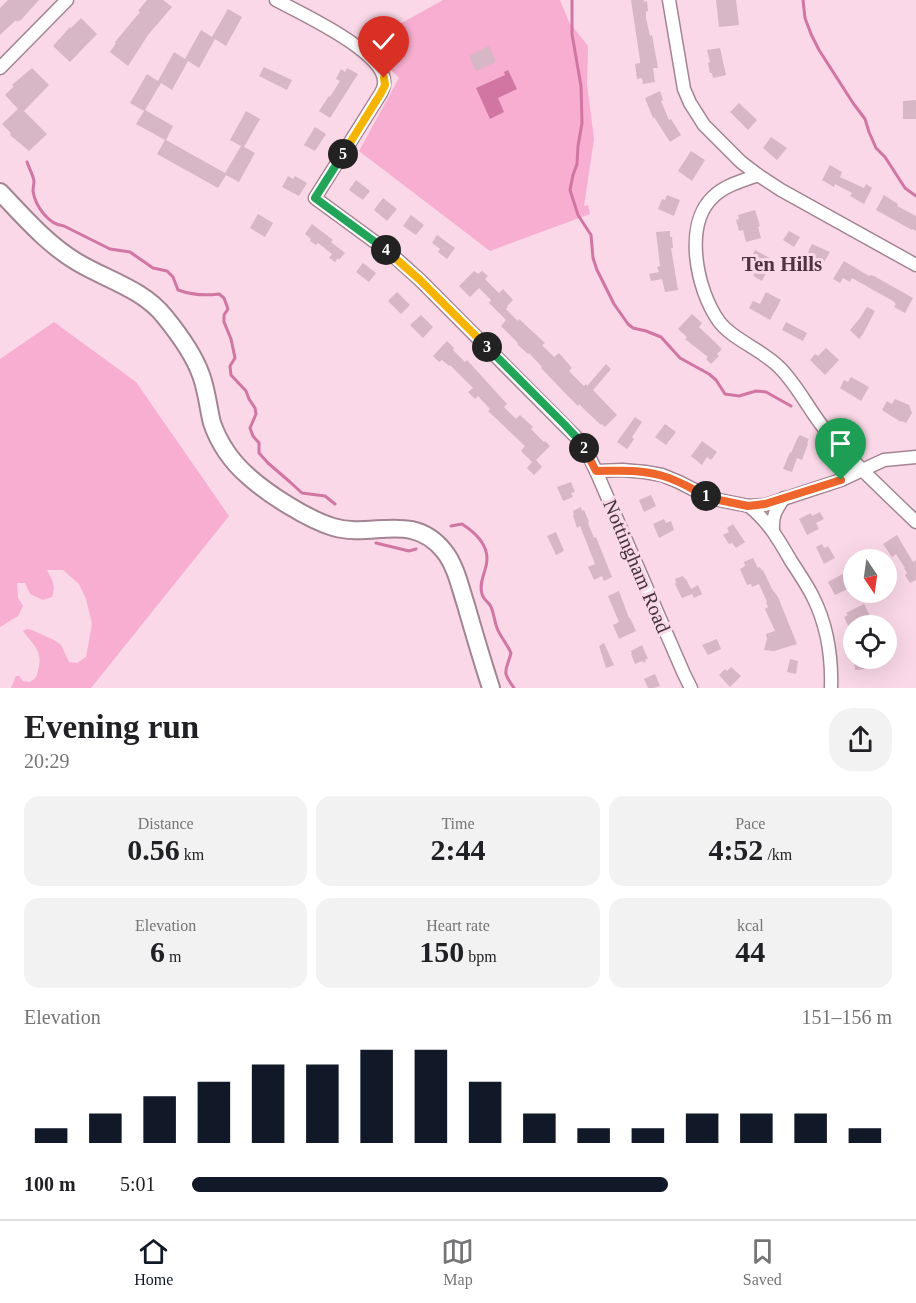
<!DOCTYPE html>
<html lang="en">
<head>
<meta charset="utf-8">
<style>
  :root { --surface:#fff; --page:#f2f2f2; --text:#202124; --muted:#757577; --line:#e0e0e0; --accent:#111827 }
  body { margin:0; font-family:"Times New Roman",serif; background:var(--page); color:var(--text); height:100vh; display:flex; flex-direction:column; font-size:22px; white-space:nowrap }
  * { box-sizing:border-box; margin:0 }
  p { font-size:20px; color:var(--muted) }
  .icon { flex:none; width:33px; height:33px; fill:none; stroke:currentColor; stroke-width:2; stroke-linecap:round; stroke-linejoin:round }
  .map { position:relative; height:688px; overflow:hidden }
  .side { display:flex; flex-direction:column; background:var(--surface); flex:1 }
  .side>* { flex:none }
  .needle { width:39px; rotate:167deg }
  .tools { position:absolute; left:843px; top:549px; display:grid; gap:12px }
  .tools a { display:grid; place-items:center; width:54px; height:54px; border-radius:50%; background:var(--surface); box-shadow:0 6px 24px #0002; font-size:30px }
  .pin { position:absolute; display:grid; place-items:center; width:51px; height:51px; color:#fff; margin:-62px -26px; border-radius:50% 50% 50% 0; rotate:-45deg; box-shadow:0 0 6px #0007 }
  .pin .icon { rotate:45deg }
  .km { position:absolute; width:30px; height:30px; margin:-15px; border-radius:50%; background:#222; color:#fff; font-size:16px; line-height:30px; text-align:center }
  .round { display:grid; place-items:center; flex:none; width:63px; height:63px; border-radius:24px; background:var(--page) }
  .summary { display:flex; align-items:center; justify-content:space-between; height:102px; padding:0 24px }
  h1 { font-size:33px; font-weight:700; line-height:45px }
  .stats { display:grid; grid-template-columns:repeat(3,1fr); gap:9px; height:102px; padding:6px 24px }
  .stats div { display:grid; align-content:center; border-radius:15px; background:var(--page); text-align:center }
  .stats b { font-size:30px; font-weight:700 }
  .stats small { font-size:16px; font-weight:400 }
  .stats p { font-size:16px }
  .chart { height:168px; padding:12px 24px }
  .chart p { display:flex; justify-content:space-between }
  .chart svg { width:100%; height:108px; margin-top:6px; stroke:var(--accent); stroke-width:6 }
  ul { padding:0 24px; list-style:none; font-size:20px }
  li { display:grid; grid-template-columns:96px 72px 1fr; align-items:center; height:45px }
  li i { height:15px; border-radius:8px; background:var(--accent) }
  .menu { display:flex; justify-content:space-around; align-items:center; height:84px; border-top:2px solid var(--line); background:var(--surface); font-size:16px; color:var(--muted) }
  .menu a { display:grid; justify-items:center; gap:3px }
  .menu .on { color:var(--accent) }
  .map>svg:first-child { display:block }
  .green { fill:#f7aed0 }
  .water { fill:#d175a3 }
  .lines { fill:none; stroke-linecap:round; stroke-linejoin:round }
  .stream { stroke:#d175a3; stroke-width:3 }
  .building { fill:#d7b6c5 }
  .street-casing { stroke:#a38492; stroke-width:15 }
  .secondary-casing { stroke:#a38492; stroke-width:20 }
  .street { stroke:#fff; stroke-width:12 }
  .secondary { stroke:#fff; stroke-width:16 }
  .split-1-casing { stroke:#fff; stroke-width:12 }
  .split-2-casing { stroke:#fff; stroke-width:12 }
  .split-3-casing { stroke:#fff; stroke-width:12 }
  .split-4-casing { stroke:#fff; stroke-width:12 }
  .split-5-casing { stroke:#fff; stroke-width:12 }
  .split-6-casing { stroke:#fff; stroke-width:12 }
  .split-1 { stroke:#f0652b; stroke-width:8 }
  .split-2 { stroke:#f0652b; stroke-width:8 }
  .split-3 { stroke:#22a559; stroke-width:8 }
  .split-4 { stroke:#f5b400; stroke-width:8 }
  .split-5 { stroke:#22a559; stroke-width:8 }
  .split-6 { stroke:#f5b400; stroke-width:8 }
  .labels { text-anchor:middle; stroke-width:6; stroke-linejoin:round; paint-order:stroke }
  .street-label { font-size:20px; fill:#403339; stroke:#fad8e7 }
  .neighbourhood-label { font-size:21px; font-weight:bold; fill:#4e3440; stroke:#fad8e7 }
</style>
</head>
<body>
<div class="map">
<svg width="916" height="688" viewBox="0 0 916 688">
  <rect width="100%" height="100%" fill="#fad8e7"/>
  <!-- green -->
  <g class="green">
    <path d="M443 0H560L569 22 588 46 587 84 594 139 584 206 588 205 590 214 490 251 359 151 399 78 364 44Z"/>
    <path d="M54 322 136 382 229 516 91 688H11L16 676H19L23 681 30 682C38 677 37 675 39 666 42 649 32 644 23 631L27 629 32 630 54 640 61 645 69 662 77 663 86 657 92 624 86 599 79 584 63 570H47C52 580 56 584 52 597L43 600 30 594 25 583H17L18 598 23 606 18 616 0 627V359Z"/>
  </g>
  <!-- water -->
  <path class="water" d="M508 70 517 89 498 98 504 112 490 119 476 88 505 75 504 72Z"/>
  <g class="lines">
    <!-- stream -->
    <g class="stream">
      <path d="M572 0V34L581 86 582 123 578 146 577 164 573 175 570 190 578 215 591 235 593 258 597 270 614 304 628 324 633 328 646 331 661 337 680 358 709 374 716 380 725 394 739 396 756 391 766 392 791 406"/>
      <path d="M803 0 805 18 811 34 819 50 853 103 865 119 869 132 876 148 885 157 905 188 916 196"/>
      <path d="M27 162C29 168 33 175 34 181 34 184 33 188 33 191 35 206 49 225 64 226L110 249 130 252 153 268 167 271 173 277 178 290C192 295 204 296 219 294L224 298 228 309 224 315V322L231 339 235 358 230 366 231 375 246 391 249 399 255 408 256 414 250 428 253 436 259 443V453L268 463 290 482 302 493 325 496 335 504"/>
      <path d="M451 526 462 524C476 533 491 547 486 566 484 575 479 584 482 594 483 599 487 601 490 605 494 612 494 620 497 628 500 636 507 644 511 653 506 672 501 670 514 688"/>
      <path d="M376 543 409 551 416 549"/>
    </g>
  </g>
  <!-- building -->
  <g class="building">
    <path d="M8 0H39L20 21 19 20 17 22 16 20 0 35V8Z"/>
    <path d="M147 0H163L172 7 148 35 128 66 110 52 116 43 115 42 140 12 138 11Z"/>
    <path d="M631 0H644V2L647 1 648 11 646 12V18L650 36 652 35 658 68H653L655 82 643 84 642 78 637 79 635 64 640 63V60Z"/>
    <path d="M716 0H736L739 25 719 27Z"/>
    <path d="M228 9 242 17 226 46 215 39 199 68 188 61 172 90 161 83 145 110 173 126 166 140 225 173 241 146 230 140 246 111 260 119 244 147 255 153 239 182 226 175 218 188 157 154 165 140 136 124 144 111 130 103 147 74 158 81 174 52 185 59 201 30 212 37Z"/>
    <path d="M81 18 97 34 70 62 53 46 70 27 71 28Z"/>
    <path d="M489 46 496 62 476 71 469 56Z"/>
    <path d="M720 48 726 75 713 78 712 73H710L708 63 710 62 707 50Z"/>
    <path d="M264 67 292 80 287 90 259 76Z"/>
    <path d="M32 68 49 85 24 111 47 134 29 151 10 135 11 133 2 124 18 109 5 95 14 86 12 85Z"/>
    <path d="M347 68 358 74 330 118 319 111 329 96 330 97 340 81 336 79 341 69 345 72Z"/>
    <path d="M660 91 663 100 661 101 669 120 671 119 681 135 670 142 654 117 653 118 645 98Z"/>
    <path d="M916 100V119H903V101Z"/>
    <path d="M739 103 757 120 748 130 730 112Z"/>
    <path d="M315 127 326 134 315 151 304 145Z"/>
    <path d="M771 137 787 148 777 160 763 148Z"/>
    <path d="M691 151 705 160 692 181 678 171Z"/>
    <path d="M830 165 842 172 840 177 864 188 866 184 872 188 864 204 850 196 852 193 835 184 834 187 822 180Z"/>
    <path d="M288 176 293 179 295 176 307 183 299 196 282 187Z"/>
    <path d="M356 180 370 191 363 200 349 190Z"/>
    <path d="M667 195 680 200 674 216 658 209 662 199 665 200Z"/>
    <path d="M884 195 898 204 897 206 916 216V231L912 229V230L876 210Z"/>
    <path d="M383 198 397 209 387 221 374 210Z"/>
    <path d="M755 210 760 226 758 227 761 238 746 242 743 230 739 231 736 220 739 219 738 215Z"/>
    <path d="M258 214 273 223 265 237 250 228Z"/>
    <path d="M411 215 424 225 416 235 403 226Z"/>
    <path d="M312 224 333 240 331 242 345 253 339 260 338 258 335 262 329 258 332 254 318 243 316 245 310 241 311 239 305 234Z"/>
    <path d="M670 231V237H672L673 248H671L678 290 665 292 662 279 651 281 649 274 659 272 657 267 660 266 656 232Z"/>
    <path d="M789 231 800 237 794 247 783 240Z"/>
    <path d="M437 235 455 248 447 259 438 252 440 249 432 243Z"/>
    <path d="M812 244 830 252 823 264 816 260V258L808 252Z"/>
    <path d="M755 250 775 261 771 268 769 267 762 281 753 276 760 263 751 258Z"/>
    <path d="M844 261 869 276 870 275 874 276 913 298 905 313 894 307 896 304 893 301 852 278 850 282 843 278 840 283 833 279Z"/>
    <path d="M363 263 376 273 369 282 356 272Z"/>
    <path d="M474 271 478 274 482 271 488 276 485 279 499 293 503 289 513 300 507 306 508 307 506 309 518 321 519 319 545 343 542 345 554 357 559 353 572 368 569 371 584 386 586 384 587 386 606 364 611 369 593 390 617 415 605 427 602 424 601 425 586 411 579 404 578 406 566 394 541 368 542 367 529 353 528 354 517 344 518 343 501 326 506 320 489 303 491 300 479 288 470 297 459 286Z"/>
    <path d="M397 292 410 305 401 314 388 301Z"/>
    <path d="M766 292 781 300 770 320 749 308 753 301 760 304Z"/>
    <path d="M867 307 875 311 863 334 859 339 850 330 860 318Z"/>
    <path d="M692 314 702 323 699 327 722 349 717 354 719 356 711 364 706 359 708 357 685 339 687 337 678 329Z"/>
    <path d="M421 315 433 327 423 338 410 325Z"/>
    <path d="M786 322 807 333 803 341 782 330Z"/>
    <path d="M447 341 454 348 453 350 465 362 467 360 507 404 504 407 516 419 520 415 533 427 531 429 544 442 545 441 550 446 536 460 542 467 534 475 527 468 532 462 521 451 525 446 488 411 490 409 478 396 475 399 468 392 473 388 450 365 449 366 442 360 439 362 433 356Z"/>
    <path d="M826 348 839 360 825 375 810 360 815 354 818 356Z"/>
    <path d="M851 377 869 387 861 401 840 388 844 380 848 382Z"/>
    <path d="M895 399 909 405 912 413 906 423 902 421 901 422 882 410 887 401 892 404Z"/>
    <path d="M635 417 642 422 632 437 634 439 627 449 617 442Z"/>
    <path d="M665 424 676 432 666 445 655 437Z"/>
    <path d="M800 435 809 439 807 443 808 444 802 460 797 458 792 472 783 469 790 452 791 453 797 439Z"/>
    <path d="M702 441 717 452 711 460 707 457 702 465 691 456Z"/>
    <path d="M571 482 575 492 571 493 573 497 563 501 557 487Z"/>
    <path d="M651 495 656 506 644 512 639 500Z"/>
    <path d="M581 507 582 511 584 510 589 522 588 523 594 538 596 537 612 577 604 581 602 576 594 580 588 567 595 564 580 526 577 528 573 515H574L573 511Z"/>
    <path d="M820 512 824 519 816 523 819 529 807 535 799 519 811 513 812 516Z"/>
    <path d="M664 519 666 523 671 521 674 530 659 538 653 524Z"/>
    <path d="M733 524 745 542 736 548 732 543 729 544 723 535 729 532 727 528Z"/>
    <path d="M556 532 564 551 556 555 547 536Z"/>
    <path d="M897 535 913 562 916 560V580L910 583 905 575 907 573 904 568H905L896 554 892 557 883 544Z"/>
    <path d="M822 544 824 548 828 546 835 558 824 564 816 547Z"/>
    <path d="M753 558 758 568 760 567 762 571 763 570 772 589 778 597 797 644 774 651 764 650 767 639 766 634 775 631 765 609 768 607 766 602H767L759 584 752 587 751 584 747 585 740 569 745 566 744 562Z"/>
    <path d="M854 568V586L835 595 828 582Z"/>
    <path d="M683 576 685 579H686L691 589 698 585 702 594 694 598 692 594 682 598 675 584 676 583 675 579Z"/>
    <path d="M619 591 629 618H630L636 631 619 639 613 625 619 622 608 596Z"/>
    <path d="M864 604 871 618 856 626H854L853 627 852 624 848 626 844 617 848 615 846 613Z"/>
    <path d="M717 639 721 649 708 655 702 645Z"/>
    <path d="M604 643 614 665 606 668 599 646Z"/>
    <path d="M642 645 648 659H646L645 663 642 661 635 664 631 654H632L631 651Z"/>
    <path d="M854 658H879L880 663 865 665V669L855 670Z"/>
    <path d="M790 659 798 661 796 674 787 672Z"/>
    <path d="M731 667 741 676 730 687 719 675 725 669 727 671Z"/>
    <path d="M655 674 660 686 654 688H648L644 679Z"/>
  </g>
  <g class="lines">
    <defs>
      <g id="street">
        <path d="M276 0C300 13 388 53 384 84 384 86 382 91 381 93L315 198 390 253 420 280 578 439 587 452 596 471 684 674 691 688"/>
        <path d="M669 0 684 89 690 103 704 125 741 162 758 175 781 190 916 265"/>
        <path d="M0 68 67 0"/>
        <path d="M758 175C742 181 725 185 713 197 683 225 697 290 718 320 731 339 763 350 780 368 797 385 808 408 823 427 851 461 884 491 916 522"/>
        <path d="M596 471 623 470 645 472 662 475 679 482 706 496 719 500 749 506 765 505 841 480 884 460 916 457"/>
        <path d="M749 506C768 521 779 540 791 561 799 573 807 585 813 597 827 625 832 657 831 688"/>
        <path d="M773 530C772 515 776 510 784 498"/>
      </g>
      <path id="secondary" d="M0 192C24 217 47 244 77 262 107 280 143 289 165 317 178 333 194 355 201 375 207 391 208 407 212 423 219 443 232 462 248 476 268 494 307 519 333 527 372 539 412 511 444 551 456 566 460 587 466 605 474 633 482 660 491 688"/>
    </defs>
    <!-- street casing -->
    <use href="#street" class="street-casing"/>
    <!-- secondary casing -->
    <use href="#secondary" class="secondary-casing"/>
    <!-- street -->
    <use href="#street" class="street"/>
    <!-- secondary -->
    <use href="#secondary" class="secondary"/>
  </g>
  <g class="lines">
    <defs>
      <path id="split-1" d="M706 496 719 500 748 506 765 504 841 480"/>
      <path id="split-2" d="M584 448 596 471C618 471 641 469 663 476 678 480 692 489 706 496"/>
      <path id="split-3" d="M487 347 565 425 578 439 584 448"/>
      <path id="split-4" d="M386 250 420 280 487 347"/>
      <path id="split-5" d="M343 154 315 198 386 250"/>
      <path id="split-6" d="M343 154 381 93 385 85 384 78"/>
    </defs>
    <!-- split-1 casing -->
    <use href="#split-1" class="split-1-casing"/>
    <!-- split-2 casing -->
    <use href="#split-2" class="split-2-casing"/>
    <!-- split-3 casing -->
    <use href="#split-3" class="split-3-casing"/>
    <!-- split-4 casing -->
    <use href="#split-4" class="split-4-casing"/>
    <!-- split-5 casing -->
    <use href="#split-5" class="split-5-casing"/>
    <!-- split-6 casing -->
    <use href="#split-6" class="split-6-casing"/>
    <!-- split-1 -->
    <use href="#split-1" class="split-1"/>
    <!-- split-2 -->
    <use href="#split-2" class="split-2"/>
    <!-- split-3 -->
    <use href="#split-3" class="split-3"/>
    <!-- split-4 -->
    <use href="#split-4" class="split-4"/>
    <!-- split-5 -->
    <use href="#split-5" class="split-5"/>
    <!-- split-6 -->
    <use href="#split-6" class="split-6"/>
  </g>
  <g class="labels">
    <!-- street labels -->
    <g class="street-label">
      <text transform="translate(637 566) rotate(67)" y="7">Nottingham Road</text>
    </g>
    <!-- neighbourhood labels -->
    <g class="neighbourhood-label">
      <text x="782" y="271">Ten Hills</text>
    </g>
  </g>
</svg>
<div class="tools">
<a><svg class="needle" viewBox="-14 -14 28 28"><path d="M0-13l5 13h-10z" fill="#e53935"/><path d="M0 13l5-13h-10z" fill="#757577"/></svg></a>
<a><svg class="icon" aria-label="locate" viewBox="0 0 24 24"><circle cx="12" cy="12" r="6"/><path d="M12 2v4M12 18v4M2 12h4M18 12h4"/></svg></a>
</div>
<div class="pin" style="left:841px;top:480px;background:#1e9e55"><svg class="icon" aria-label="arrive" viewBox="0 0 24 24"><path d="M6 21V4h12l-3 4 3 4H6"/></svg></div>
<div class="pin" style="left:384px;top:78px;background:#d93025"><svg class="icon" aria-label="check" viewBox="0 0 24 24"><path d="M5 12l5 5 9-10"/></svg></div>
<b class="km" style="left:706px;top:496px">1</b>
<b class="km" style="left:584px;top:448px">2</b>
<b class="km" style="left:487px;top:347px">3</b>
<b class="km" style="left:386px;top:250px">4</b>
<b class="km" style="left:343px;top:154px">5</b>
</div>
<section class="side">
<div class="summary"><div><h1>Evening run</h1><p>20:29</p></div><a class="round"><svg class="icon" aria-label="share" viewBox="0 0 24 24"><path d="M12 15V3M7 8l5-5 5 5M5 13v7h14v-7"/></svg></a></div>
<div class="stats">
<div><p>Distance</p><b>0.56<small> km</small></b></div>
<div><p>Time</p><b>2:44</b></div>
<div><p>Pace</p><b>4:52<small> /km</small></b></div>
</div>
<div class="stats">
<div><p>Elevation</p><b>6<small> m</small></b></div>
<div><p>Heart rate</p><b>150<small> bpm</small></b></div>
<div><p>kcal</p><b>44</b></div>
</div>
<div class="chart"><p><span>Elevation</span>151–156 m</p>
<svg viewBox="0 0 160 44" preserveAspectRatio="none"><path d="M5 44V38M15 44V32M25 44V25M35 44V19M45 44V12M55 44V12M65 44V6M75 44V6M85 44V19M95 44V32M105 44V38M115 44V38M125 44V32M135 44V32M145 44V32M155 44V38"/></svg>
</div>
<ul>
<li><b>100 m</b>5:01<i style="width:68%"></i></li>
</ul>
</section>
<nav class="menu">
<a class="on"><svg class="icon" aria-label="home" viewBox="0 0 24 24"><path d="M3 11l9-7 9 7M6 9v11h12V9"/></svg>Home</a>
<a><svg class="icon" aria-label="map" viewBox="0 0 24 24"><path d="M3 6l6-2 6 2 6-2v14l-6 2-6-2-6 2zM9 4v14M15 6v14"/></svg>Map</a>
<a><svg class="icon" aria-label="saved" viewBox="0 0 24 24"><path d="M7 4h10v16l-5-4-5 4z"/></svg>Saved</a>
</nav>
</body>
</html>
